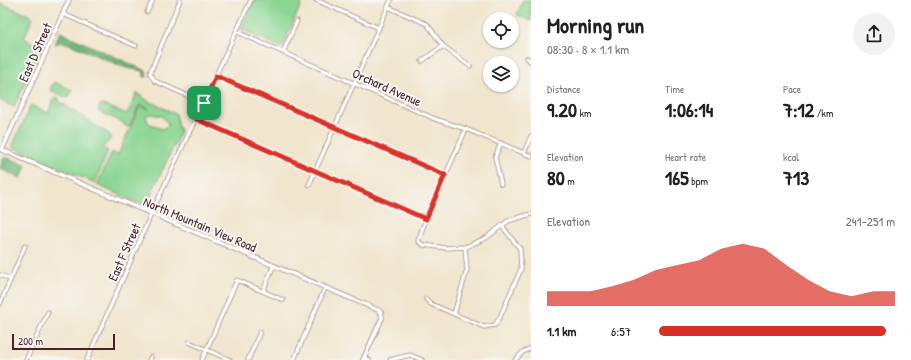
<!DOCTYPE html>
<html lang="en">
<head>
<meta charset="utf-8">
<style>
  :root { --surface:#fff; --page:#f2f2f2; --text:#202124; --muted:#757577; --accent:#d93025 }
  body { margin:0; font-family:"Patrick Hand",sans-serif; background:var(--page); color:var(--text); height:100vh; display:flex; flex-direction:column; font-size:15px; white-space:nowrap }
  * { box-sizing:border-box; margin:0 }
  p { font-size:13px; color:var(--muted) }
  .icon { flex:none; width:22px; height:22px; fill:none; stroke:currentColor; stroke-width:2; stroke-linecap:round; stroke-linejoin:round }
  .map { position:relative; flex:1; overflow:hidden }
  .sheet { display:flex; flex-direction:column; background:var(--surface); width:380px }
  .sheet>* { flex:none }
  .fabs { position:absolute; left:483px; top:12px; display:grid; gap:8px }
  .fabs a { display:grid; place-items:center; width:36px; height:36px; border-radius:50%; background:var(--surface); box-shadow:0 1px 3px #0004; font-size:20px }
  .scale { position:absolute; left:12px; bottom:10px; width:103px; box-sizing:border-box; padding-left:4px; border:2px solid #4a1f2b; border-top:0; font-size:11px; line-height:14px; white-space:nowrap; color:#4a1f2b; -webkit-text-stroke:3px #f6f6f2; paint-order:stroke }
  .pin { position:absolute; display:grid; place-items:center; width:34px; height:34px; color:#fff; margin:-17px; border-radius:8px; box-shadow:0 2px 6px #0006 }
  .round { display:grid; place-items:center; flex:none; width:42px; height:42px; border-radius:21px; background:var(--page) }
  .overview { display:flex; align-items:center; justify-content:space-between; height:68px; padding:0 16px }
  h1 { font-size:22px; font-weight:700; line-height:30px }
  .metrics { display:grid; grid-template-columns:repeat(3,1fr); gap:6px; height:68px; padding:4px 16px }
  .metrics div { display:grid; align-content:center }
  .metrics b { font-size:20px; font-weight:700 }
  .metrics small { font-size:11px; font-weight:400 }
  .metrics p { font-size:11px }
  .chart { height:112px; padding:8px 16px }
  .chart p { display:flex; justify-content:space-between }
  .chart svg { width:100%; height:72px; margin-top:4px; fill:var(--accent); opacity:.7 }
  ul { padding:0 16px; list-style:none; font-size:13px }
  li { display:grid; grid-template-columns:64px 48px 1fr; align-items:center; height:30px }
  li i { height:10px; border-radius:5px; background:var(--accent) }
  main { display:flex; flex:1; min-height:0 }
  .map>svg:first-child { display:block }
  .green { fill:#8cd693; stroke:#6b7a5f; fill-rule:evenodd }
  .forest { fill:#71b77d; stroke:#5e6b54 }
  .lines { fill:none; stroke-linecap:round; stroke-linejoin:round }
  .minor-casing { stroke:#9e827c; stroke-width:5 }
  .tertiary-casing { stroke:#9e827c; stroke-width:5.5 }
  .minor { stroke:#fff; stroke-width:3.5 }
  .tertiary { stroke:#fff; stroke-width:4 }
  .route-casing { stroke:#fff; stroke-width:8 }
  .route { stroke:#d93025; stroke-width:5 }
  .labels { text-anchor:middle; stroke-width:4; stroke-linejoin:round; paint-order:stroke }
  .street-label { font-size:13px; fill:#4a1f2b; stroke:#f6f6f2 }
</style>
</head>
<body>
<main>
<div class="map">
<svg width="531" height="360" viewBox="0 0 531 360">
  <rect width="100%" height="100%" fill="#f6f6f2"/>
  <filter id="ink" filterUnits="userSpaceOnUse"><feTurbulence type="fractalNoise" baseFrequency=".025" numOctaves="2"/><feDisplacementMap in="SourceGraphic" scale="8" xChannelSelector="R" yChannelSelector="G"/><feConvolveMatrix kernelMatrix="1 2 1 2 8 2 1 2 1" color-interpolation-filters="sRGB"/></filter>
  <filter id="wash" filterUnits="userSpaceOnUse"><feTurbulence type="fractalNoise" baseFrequency=".012" numOctaves="4" result="noise"/><feDisplacementMap in="SourceGraphic" scale="16" xChannelSelector="R" yChannelSelector="G"/><feGaussianBlur stdDeviation="0.9" result="paint"/><feColorMatrix in="noise" values="0 0 0 0 0 0 0 0 0 0 0 0 0 0 0 0 0 1.4 0 .05"/><feComposite in="paint" operator="in"/></filter>
  <g filter="url(#wash)">
    <rect width="100%" height="100%" fill="#f1e5cd"/>
    <!-- green -->
    <g class="green">
      <path d="M254 0H303L282 48 241 29Z"/>
      <path d="M523 0H531V21L517 15Z"/>
      <path d="M0 3 33 17 24 38 42 48 14 107 0 100Z"/>
      <path d="M54 82 72 90 68 98 50 90Z"/>
      <path d="M137 93 148 101 176 114 180 133 152 192 148 207 97 185 112 152 118 155 140 106 149 109 140 104 129 127 124 125V123L98 111 101 104 127 114ZM151 114 162 116 169 125 162 129 148 123 146 115Z"/>
      <path d="M55 98H59L60 102 110 135V140L102 148 108 151 95 183 12 147 31 105 48 113Z"/>
    </g>
    <!-- forest -->
    <g class="forest">
      <path d="M60 32 146 71 147 77H144L143 71 126 68 67 43 61 42 55 44Z"/>
      <path d="M6 157 26 165 21 178 0 169 3 158Z"/>
    </g>
  </g>
  <g filter="url(#ink)">
    <g class="lines">
      <defs>
        <g id="minor">
          <path d="M180 0 150 73 155 81 204 103"/>
          <path d="M316 0 379 28"/>
          <path d="M388 7 427 24 443 46 470 66"/>
          <path d="M147 12 153 0"/>
          <path d="M63 14 136 46"/>
          <path d="M237 32 435 119 466 129 531 156"/>
          <path d="M283 52 297 21"/>
          <path d="M527 58 531 62"/>
          <path d="M422 61 443 46"/>
          <path d="M216 76 445 175"/>
          <path d="M196 119 426 219"/>
          <path d="M466 129 426 219 418 241 423 245 446 248 465 247 486 238 508 221 531 214"/>
          <path d="M501 143 495 157 501 184"/>
          <path d="M524 153 531 136"/>
          <path d="M309 185 391 0"/>
          <path d="M0 275 11 279"/>
          <path d="M263 291 273 267"/>
          <path d="M426 299 431 304 484 327 495 325 500 317 521 269 520 249 502 226"/>
          <path d="M0 304 25 246"/>
          <path d="M454 314 467 270 465 247"/>
          <path d="M189 342 230 360"/>
          <path d="M364 358 369 360"/>
          <path d="M26 360 48 312"/>
          <path d="M87 360 153 210 251 0"/>
          <path d="M149 360 151 357"/>
          <path d="M202 360 237 280 283 300"/>
          <path d="M248 360 260 332"/>
          <path d="M294 360 325 288"/>
          <path d="M390 360 410 355 422 360"/>
          <path d="M515 360 523 352 531 348"/>
        </g>
        <g id="tertiary">
          <path d="M0 149 378 310 381 312 382 318 363 360"/>
          <path d="M2 150 69 0"/>
        </g>
      </defs>
      <!-- minor casing -->
      <use href="#minor" class="minor-casing"/>
      <!-- tertiary casing -->
      <use href="#tertiary" class="tertiary-casing"/>
      <!-- minor -->
      <use href="#minor" class="minor"/>
      <!-- tertiary -->
      <use href="#tertiary" class="tertiary"/>
    </g>
  </g>
  <g class="lines" filter="url(#ink)">
    <defs>
      <path id="route" d="M216 76 445 175 426 219 196 119Z"/>
    </defs>
    <!-- route casing -->
    <use href="#route" class="route-casing"/>
    <!-- route -->
    <use href="#route" class="route"/>
  </g>
  <g class="labels">
    <!-- street labels -->
    <g class="street-label">
      <text transform="translate(35 52) rotate(-66)" y="5">East D Street</text>
      <text transform="translate(387 87) rotate(24)" y="5">Orchard Avenue</text>
      <text transform="translate(200 224) rotate(23)" y="5">North Mountain View Road</text>
      <text transform="translate(124 252) rotate(-66)" y="5">East F Street</text>
    </g>
  </g>
</svg>
<div class="fabs">
<a><svg class="icon" aria-label="locate" viewBox="0 0 24 24"><circle cx="12" cy="12" r="6"/><path d="M12 2v4M12 18v4M2 12h4M18 12h4"/></svg></a>
<a><svg class="icon" aria-label="layers" viewBox="0 0 24 24"><path d="M12 4l9 5-9 5-9-5zM3 14l9 5 9-5"/></svg></a>
</div>
<div class="scale">200 m</div>
<div class="pin" style="left:204px;top:103px;background:#1e9e55"><svg class="icon" aria-label="arrive" viewBox="0 0 24 24"><path d="M6 21V4h12l-3 4 3 4H6"/></svg></div>
</div>
<section class="sheet">
<div class="overview"><div><h1>Morning run</h1><p>08:30 · 8 × 1.1 km</p></div><a class="round"><svg class="icon" aria-label="share" viewBox="0 0 24 24"><path d="M12 15V3M7 8l5-5 5 5M5 13v7h14v-7"/></svg></a></div>
<div class="metrics">
<div><p>Distance</p><b>9.20<small> km</small></b></div>
<div><p>Time</p><b>1:06:14</b></div>
<div><p>Pace</p><b>7:12<small> /km</small></b></div>
</div>
<div class="metrics">
<div><p>Elevation</p><b>80<small> m</small></b></div>
<div><p>Heart rate</p><b>165<small> bpm</small></b></div>
<div><p>kcal</p><b>713</b></div>
</div>
<div class="chart"><p><span>Elevation</span>241–251 m</p>
<svg viewBox="0 0 160 44" preserveAspectRatio="none"><path d="M0 44V35L10 35L20 35L30 32L40 28L50 22L60 19L70 16L80 9L90 6L100 9L110 19L120 28L130 35L140 38L150 35L160 35V44z"/></svg>
</div>
<ul>
<li><b>1.1 km</b>6:57<i style="width:96%"></i></li>
</ul>
</section>
</main>
</body>
</html>
